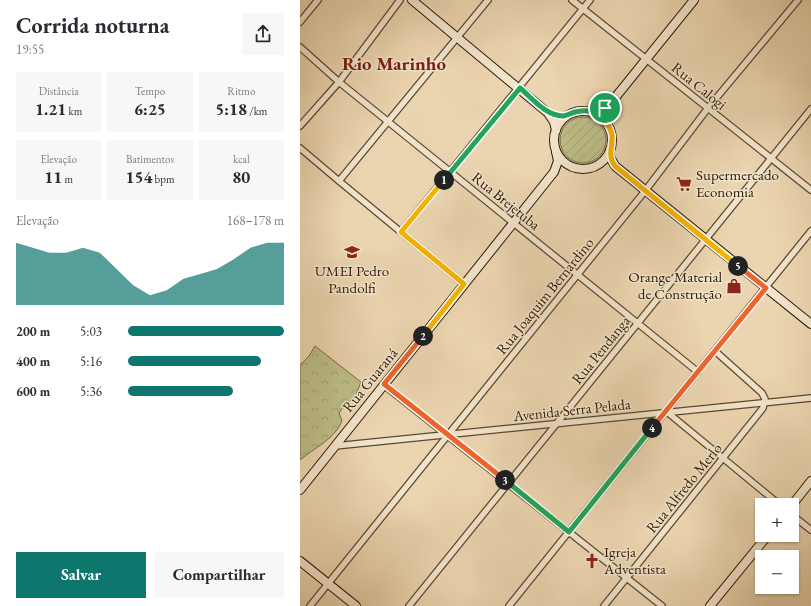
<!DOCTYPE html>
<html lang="pt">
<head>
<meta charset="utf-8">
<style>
  :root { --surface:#fff; --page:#f7f7f7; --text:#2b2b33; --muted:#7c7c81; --accent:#0f766e }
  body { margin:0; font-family:"EB Garamond",serif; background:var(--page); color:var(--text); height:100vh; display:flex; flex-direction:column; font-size:15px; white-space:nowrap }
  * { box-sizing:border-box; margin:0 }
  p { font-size:13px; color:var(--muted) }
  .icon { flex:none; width:22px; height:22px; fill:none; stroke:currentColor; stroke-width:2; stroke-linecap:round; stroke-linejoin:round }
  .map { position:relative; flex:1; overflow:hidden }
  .sheet { display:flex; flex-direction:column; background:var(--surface); width:300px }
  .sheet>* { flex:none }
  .controls { position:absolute; left:455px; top:498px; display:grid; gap:8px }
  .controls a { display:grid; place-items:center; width:44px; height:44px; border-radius:0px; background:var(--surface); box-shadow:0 1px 3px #0004; font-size:20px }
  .pin { position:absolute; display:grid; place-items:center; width:34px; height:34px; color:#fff; margin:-17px; border:2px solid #fff; border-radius:50%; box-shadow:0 1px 4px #0007 }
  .km { position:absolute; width:20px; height:20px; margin:-10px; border-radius:50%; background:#222; color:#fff; font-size:11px; line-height:20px; text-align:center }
  .round { display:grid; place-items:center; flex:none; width:42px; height:42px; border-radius:0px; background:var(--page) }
  .overview { display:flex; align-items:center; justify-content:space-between; height:68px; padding:0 16px }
  h1 { font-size:22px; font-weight:700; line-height:30px }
  .figures { display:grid; grid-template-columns:repeat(3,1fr); gap:6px; height:68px; padding:4px 16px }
  .figures div { display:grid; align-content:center; border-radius:0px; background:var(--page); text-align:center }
  .figures b { font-size:17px; font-weight:700 }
  .figures small { font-size:11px; font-weight:400 }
  .figures p { font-size:11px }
  .chart { height:112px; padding:8px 16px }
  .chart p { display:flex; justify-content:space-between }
  .chart svg { width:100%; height:72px; margin-top:4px; fill:var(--accent); opacity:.7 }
  .primary-button { display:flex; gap:8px; margin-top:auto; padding:8px 16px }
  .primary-button a { flex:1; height:46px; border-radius:0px; background:var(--accent); color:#fff; font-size:16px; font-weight:700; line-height:46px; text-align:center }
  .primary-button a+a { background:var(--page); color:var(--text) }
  ul { padding:0 16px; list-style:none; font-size:13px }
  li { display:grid; grid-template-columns:64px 48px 1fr; align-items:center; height:30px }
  li i { height:10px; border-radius:5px; background:var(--accent) }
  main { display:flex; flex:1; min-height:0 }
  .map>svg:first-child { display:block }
  .forest { fill:url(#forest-crowns); stroke:#746a44 }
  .garden { fill:url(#garden-furrows); stroke:#746a44 }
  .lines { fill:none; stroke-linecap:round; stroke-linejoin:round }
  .street-casing { stroke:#5b482d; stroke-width:8 }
  .secondary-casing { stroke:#2b1901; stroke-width:10 }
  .street { stroke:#f2e4cc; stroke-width:5.5 }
  .secondary { stroke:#f2e4cc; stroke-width:8 }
  .split-1-casing { stroke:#fff; stroke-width:8 }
  .split-2-casing { stroke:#fff; stroke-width:8 }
  .split-3-casing { stroke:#fff; stroke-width:8 }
  .split-4-casing { stroke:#fff; stroke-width:8 }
  .split-5-casing { stroke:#fff; stroke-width:8 }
  .split-6-casing { stroke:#fff; stroke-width:8 }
  .split-1 { stroke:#22a559; stroke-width:5 }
  .split-2 { stroke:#f5b400; stroke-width:5 }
  .split-3 { stroke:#f0652b; stroke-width:5 }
  .split-4 { stroke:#22a559; stroke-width:5 }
  .split-5 { stroke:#f0652b; stroke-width:5 }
  .split-6 { stroke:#f5b400; stroke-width:5 }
  .labels { text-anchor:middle; stroke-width:3; stroke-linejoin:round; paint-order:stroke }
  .street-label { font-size:15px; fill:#2b1901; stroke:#f2e4cc }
  .poi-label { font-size:15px; fill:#2b1901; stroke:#f2e4cc; text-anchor:start }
  .district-label { font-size:19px; font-weight:bold; fill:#7a1f14; stroke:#f2e4cc }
</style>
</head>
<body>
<main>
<section class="sheet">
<div class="overview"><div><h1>Corrida noturna</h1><p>19:55</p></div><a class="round"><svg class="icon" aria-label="share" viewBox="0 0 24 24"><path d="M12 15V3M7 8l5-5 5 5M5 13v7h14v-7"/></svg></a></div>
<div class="figures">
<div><p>Distância</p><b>1.21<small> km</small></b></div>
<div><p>Tempo</p><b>6:25</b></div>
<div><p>Ritmo</p><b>5:18<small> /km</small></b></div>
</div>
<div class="figures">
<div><p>Elevação</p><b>11<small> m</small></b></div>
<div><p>Batimentos</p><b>154<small> bpm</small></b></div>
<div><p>kcal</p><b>80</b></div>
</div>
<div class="chart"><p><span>Elevação</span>168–178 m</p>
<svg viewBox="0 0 160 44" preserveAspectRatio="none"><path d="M0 44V6L10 9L20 12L30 12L40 9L50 12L60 22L70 32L80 38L90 35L100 28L110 25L120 22L130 16L140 9L150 6L160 6V44z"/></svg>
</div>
<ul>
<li><b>200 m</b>5:03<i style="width:100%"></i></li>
<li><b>400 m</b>5:16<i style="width:85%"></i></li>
<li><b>600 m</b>5:36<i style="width:67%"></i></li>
</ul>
<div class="primary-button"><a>Salvar</a><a>Compartilhar</a></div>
</section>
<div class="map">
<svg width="511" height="606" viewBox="0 0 511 606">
  <defs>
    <pattern id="forest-crowns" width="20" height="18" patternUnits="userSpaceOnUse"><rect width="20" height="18" fill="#bcbc87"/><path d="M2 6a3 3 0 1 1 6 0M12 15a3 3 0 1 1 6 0" fill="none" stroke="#a2a173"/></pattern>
    <pattern id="garden-furrows" width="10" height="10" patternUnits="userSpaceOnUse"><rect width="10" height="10" fill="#bcbc87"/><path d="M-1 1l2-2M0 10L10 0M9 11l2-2" fill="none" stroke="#a2a173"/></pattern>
  </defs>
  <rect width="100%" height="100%" fill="#ebd5b0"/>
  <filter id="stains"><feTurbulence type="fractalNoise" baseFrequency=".005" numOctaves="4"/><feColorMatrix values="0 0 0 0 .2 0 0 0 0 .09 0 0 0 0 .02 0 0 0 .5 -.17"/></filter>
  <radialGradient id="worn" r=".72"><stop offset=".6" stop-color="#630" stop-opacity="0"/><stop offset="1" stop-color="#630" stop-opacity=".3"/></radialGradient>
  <!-- forest -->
  <path class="forest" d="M15 346 61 382 55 397 43 407 39 413 42 421C35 439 14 448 0 460V365L9 356Z"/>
  <!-- garden -->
  <circle class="garden" cx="283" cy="140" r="23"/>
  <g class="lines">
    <defs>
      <g id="street">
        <path d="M272 0 511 190"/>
        <path d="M0 22 18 0"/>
        <path d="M0 47 39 82 398 372"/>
        <path d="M0 126 39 82 100 0"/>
        <path d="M0 148 39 181 164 284"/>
        <path d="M39 181 188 0"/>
        <path d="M101 232 290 0"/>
        <path d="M84 385 362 606"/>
        <path d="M367 412 480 505"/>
        <path d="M35 446 511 398"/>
        <path d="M492 515 511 530"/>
        <path d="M10 606 345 191 408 108 498 0"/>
        <path d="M109 606 511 109"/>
        <path d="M209 606 511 231"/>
        <path d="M304 606 463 408 465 399 462 393 415 351"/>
      </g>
      <g id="secondary">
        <path d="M112 0 248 113 254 122 256 130"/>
        <circle cx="283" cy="140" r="29"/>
        <path d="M293 112 302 110 310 104 394 0"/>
        <path d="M310 150V157L315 166 511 324"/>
        <path d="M0 490 254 172 258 161 256 152"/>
        <path d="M492 505 511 481"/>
        <path d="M0 561 56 606"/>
        <path d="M410 606 468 535"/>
      </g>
    </defs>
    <!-- street casing -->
    <use href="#street" class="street-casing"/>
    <!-- secondary casing -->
    <use href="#secondary" class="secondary-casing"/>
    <!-- street -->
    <use href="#street" class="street"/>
    <!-- secondary -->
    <use href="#secondary" class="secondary"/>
  </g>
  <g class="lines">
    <defs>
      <path id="split-1" d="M144 180 220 88C232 98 246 116 263 116 269 115 274 111 281 111 291 110 295 114 305 108"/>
      <path id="split-2" d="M123 336 164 284 101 232 144 180"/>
      <path id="split-3" d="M123 336 84 384 205 480"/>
      <path id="split-4" d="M205 480 269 532 352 428"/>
      <path id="split-5" d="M352 428 466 288 438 266"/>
      <path id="split-6" d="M305 108 310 104C308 108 306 112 306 116 305 123 311 128 312 135 313 146 307 156 315 166L438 266"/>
    </defs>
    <!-- split-1 casing -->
    <use href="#split-1" class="split-1-casing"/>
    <!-- split-2 casing -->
    <use href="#split-2" class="split-2-casing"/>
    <!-- split-3 casing -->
    <use href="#split-3" class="split-3-casing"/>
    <!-- split-4 casing -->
    <use href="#split-4" class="split-4-casing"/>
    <!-- split-5 casing -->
    <use href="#split-5" class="split-5-casing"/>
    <!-- split-6 casing -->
    <use href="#split-6" class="split-6-casing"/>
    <!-- split-1 -->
    <use href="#split-1" class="split-1"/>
    <!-- split-2 -->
    <use href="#split-2" class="split-2"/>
    <!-- split-3 -->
    <use href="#split-3" class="split-3"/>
    <!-- split-4 -->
    <use href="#split-4" class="split-4"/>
    <!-- split-5 -->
    <use href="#split-5" class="split-5"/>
    <!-- split-6 -->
    <use href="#split-6" class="split-6"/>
  </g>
  <!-- icons -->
  <defs>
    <symbol id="supermarket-bare" viewBox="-9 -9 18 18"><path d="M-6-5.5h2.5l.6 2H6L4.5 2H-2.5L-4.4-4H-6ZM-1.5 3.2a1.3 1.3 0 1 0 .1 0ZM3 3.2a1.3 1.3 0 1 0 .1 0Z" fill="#8f2418" stroke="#f2e4cc" stroke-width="2.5" paint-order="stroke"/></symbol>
    <symbol id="school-bare" viewBox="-9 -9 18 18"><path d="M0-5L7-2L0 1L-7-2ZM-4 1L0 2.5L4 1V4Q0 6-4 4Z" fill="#8f2418" stroke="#f2e4cc" stroke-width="2.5" paint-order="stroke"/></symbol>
    <symbol id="shop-bare" viewBox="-9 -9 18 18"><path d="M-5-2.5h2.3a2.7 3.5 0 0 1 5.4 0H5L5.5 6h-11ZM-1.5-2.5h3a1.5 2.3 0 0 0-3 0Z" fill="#8f2418" stroke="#f2e4cc" stroke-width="2.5" paint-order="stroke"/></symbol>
    <symbol id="church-bare" viewBox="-9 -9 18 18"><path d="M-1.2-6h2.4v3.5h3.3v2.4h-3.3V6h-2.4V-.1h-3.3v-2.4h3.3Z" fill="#8f2418" stroke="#f2e4cc" stroke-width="2.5" paint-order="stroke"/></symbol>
  </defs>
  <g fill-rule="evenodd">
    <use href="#supermarket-bare" x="373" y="173" width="22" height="22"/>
    <use href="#school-bare" x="41" y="241" width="22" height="22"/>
    <use href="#shop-bare" x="423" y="275" width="22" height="22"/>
    <use href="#church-bare" x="281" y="550" width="22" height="22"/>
  </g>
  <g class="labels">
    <!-- street labels -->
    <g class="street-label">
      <text transform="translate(399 86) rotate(39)" y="5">Rua Calogi</text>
      <text transform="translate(206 201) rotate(39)" y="5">Rua Brejetuba</text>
      <text transform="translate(245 296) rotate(-51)" y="5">Rua Joaquim Bernardino</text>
      <text transform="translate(301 350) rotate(-51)" y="5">Rua Pendanga</text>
      <text transform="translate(70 380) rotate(-51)" y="5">Rua Guaraná</text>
      <text transform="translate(272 410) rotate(-6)" y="5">Avenida Serra Pelada</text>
      <text transform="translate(384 488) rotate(-51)" y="5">Rua Alfredo Merlo</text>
    </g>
    <!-- poi labels -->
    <g class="poi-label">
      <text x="396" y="180">Supermercado<tspan x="396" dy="17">Economia</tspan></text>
      <text x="52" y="276" text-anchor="middle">UMEI Pedro<tspan x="52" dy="17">Pandolfi</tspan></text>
      <text x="422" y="282" text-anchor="end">Orange Material<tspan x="422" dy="17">de Construção</tspan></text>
      <text x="304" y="557">Igreja<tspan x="304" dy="17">Adventista</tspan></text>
    </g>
    <!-- district labels -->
    <g class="district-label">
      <text x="94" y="70">Rio Marinho</text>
    </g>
  </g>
  <rect width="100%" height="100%" filter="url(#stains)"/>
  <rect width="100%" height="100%" fill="url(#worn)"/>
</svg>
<div class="controls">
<a>+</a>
<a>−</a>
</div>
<div class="pin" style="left:305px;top:108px;background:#1e9e55"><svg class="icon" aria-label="arrive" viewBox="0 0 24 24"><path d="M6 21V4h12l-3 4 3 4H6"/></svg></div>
<b class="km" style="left:144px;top:180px">1</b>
<b class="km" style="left:123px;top:336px">2</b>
<b class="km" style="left:205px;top:480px">3</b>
<b class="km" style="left:352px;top:428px">4</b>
<b class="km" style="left:438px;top:266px">5</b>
</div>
</main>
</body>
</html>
